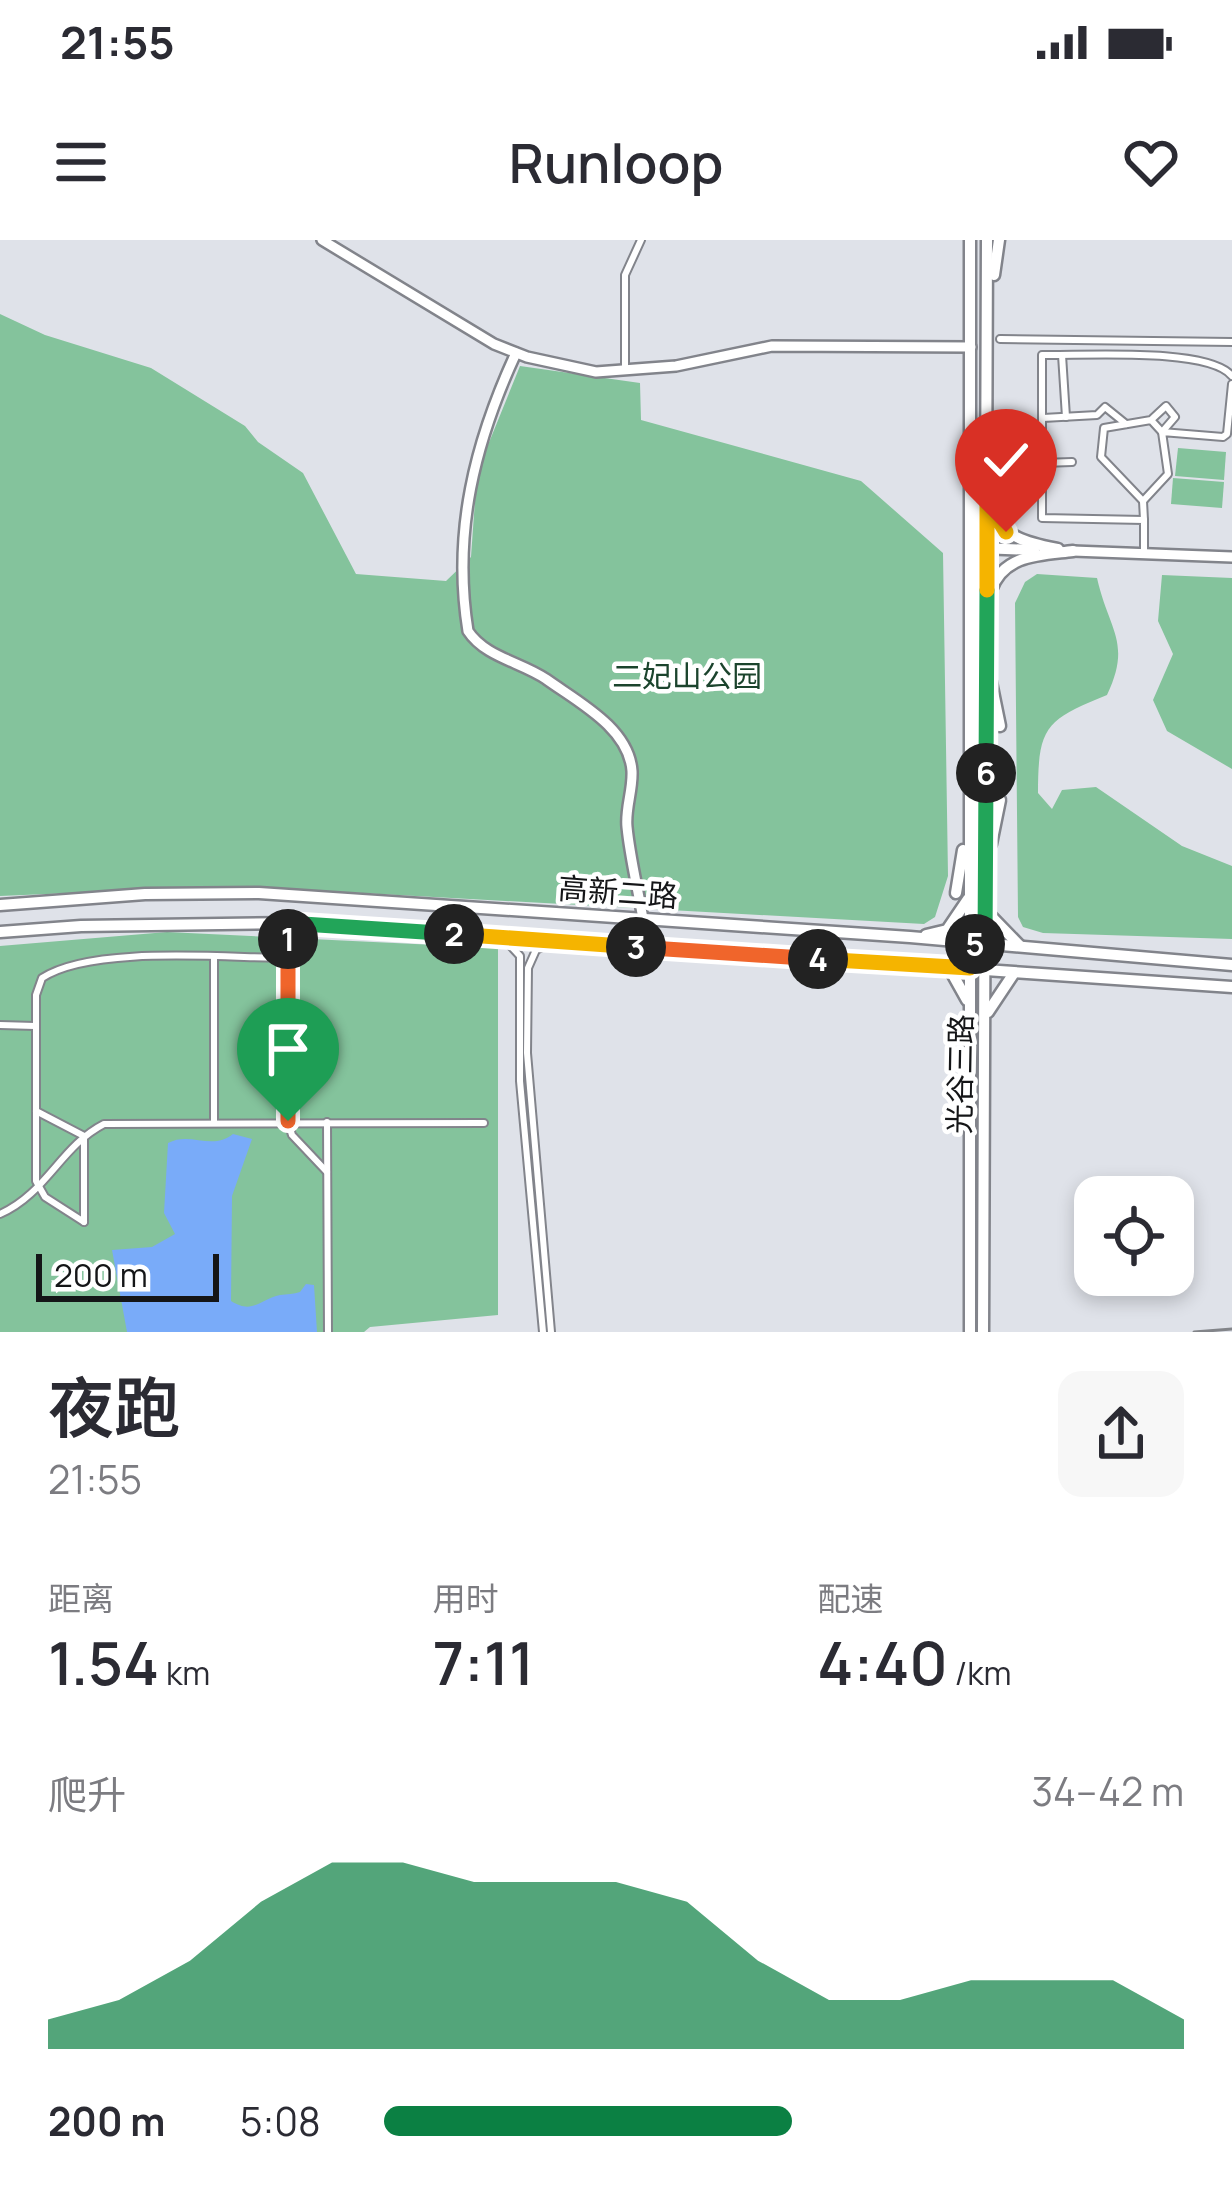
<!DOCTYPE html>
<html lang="zh">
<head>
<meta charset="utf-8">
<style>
  :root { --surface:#fff; --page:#f7f7f7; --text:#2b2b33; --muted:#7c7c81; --accent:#0b8043 }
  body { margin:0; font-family:Manrope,"Noto Sans SC",sans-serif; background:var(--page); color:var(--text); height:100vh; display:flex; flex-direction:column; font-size:45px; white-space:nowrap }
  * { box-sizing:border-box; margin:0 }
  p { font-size:39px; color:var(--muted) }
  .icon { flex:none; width:66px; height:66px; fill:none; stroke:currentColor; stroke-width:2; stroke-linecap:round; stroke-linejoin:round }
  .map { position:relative; height:1092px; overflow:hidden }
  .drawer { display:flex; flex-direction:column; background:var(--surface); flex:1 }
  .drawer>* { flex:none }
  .fabs { position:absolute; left:1074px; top:936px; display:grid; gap:24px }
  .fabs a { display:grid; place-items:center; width:120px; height:120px; border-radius:24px; background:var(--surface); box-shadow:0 6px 18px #0003; font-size:60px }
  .scale { position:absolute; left:36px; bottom:30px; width:183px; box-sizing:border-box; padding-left:12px; border:6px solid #141517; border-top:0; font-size:33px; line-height:42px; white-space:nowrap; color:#141517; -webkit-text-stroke:9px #fff; paint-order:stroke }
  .pin { position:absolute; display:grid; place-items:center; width:102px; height:102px; color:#fff; margin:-123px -51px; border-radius:50% 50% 50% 0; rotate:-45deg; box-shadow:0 0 12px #0007 }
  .pin .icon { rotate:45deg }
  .km { position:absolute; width:60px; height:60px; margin:-30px; border-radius:50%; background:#222; color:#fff; font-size:33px; line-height:60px; text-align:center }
  .round { display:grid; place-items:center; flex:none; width:126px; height:126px; border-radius:24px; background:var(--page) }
  .headline { display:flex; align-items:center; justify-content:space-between; height:204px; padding:0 48px }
  h1 { font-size:66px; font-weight:600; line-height:90px }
  .metrics { display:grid; grid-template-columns:repeat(3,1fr); gap:18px; height:204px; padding:12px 48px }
  .metrics div { display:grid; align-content:center }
  .metrics b { font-size:60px; font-weight:600 }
  .metrics small { font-size:33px; font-weight:400 }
  .metrics p { font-size:33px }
  .chart { height:336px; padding:24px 48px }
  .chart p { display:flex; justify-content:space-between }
  .chart svg { width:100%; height:216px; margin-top:12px; fill:var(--accent); opacity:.7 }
  ul { padding:0 48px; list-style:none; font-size:39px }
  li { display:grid; grid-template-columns:192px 144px 1fr; align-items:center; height:90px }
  li i { height:30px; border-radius:15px; background:var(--accent) }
  .status { display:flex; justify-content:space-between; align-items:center; height:84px; padding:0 60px; background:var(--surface); direction:ltr }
  .status svg { height:33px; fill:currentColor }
  header { display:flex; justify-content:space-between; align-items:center; height:156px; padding:0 48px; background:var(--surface); font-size:54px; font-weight:600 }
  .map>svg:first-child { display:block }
  .green { fill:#84c39c }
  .water { fill:#79abf9 }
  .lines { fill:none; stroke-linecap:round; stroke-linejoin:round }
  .street-casing { stroke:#82848b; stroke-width:10 }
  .secondary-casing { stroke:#82848b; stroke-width:14 }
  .primary-casing { stroke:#82848b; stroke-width:15 }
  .street { stroke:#fff; stroke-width:6 }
  .secondary { stroke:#fff; stroke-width:9 }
  .primary { stroke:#fff; stroke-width:10 }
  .tram { stroke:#828489; stroke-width:3 }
  .split-1-casing { stroke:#fff; stroke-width:24 }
  .split-2-casing { stroke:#fff; stroke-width:24 }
  .split-3-casing { stroke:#fff; stroke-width:24 }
  .split-4-casing { stroke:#fff; stroke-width:24 }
  .split-5-casing { stroke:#fff; stroke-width:24 }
  .split-6-casing { stroke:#fff; stroke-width:24 }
  .split-7-casing { stroke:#fff; stroke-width:24 }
  .split-8-casing { stroke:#fff; stroke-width:24 }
  .split-1 { stroke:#f0652b; stroke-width:15 }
  .split-2 { stroke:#22a559; stroke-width:15 }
  .split-3 { stroke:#f5b400; stroke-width:15 }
  .split-4 { stroke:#f0652b; stroke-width:15 }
  .split-5 { stroke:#f5b400; stroke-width:15 }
  .split-6 { stroke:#22a559; stroke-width:15 }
  .split-7 { stroke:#22a559; stroke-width:15 }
  .split-8 { stroke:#f5b400; stroke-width:15 }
  .labels { text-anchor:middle; stroke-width:9; stroke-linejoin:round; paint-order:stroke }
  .park-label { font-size:30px; fill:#1b442d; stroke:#fff }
  .street-label { font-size:30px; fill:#141517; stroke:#fff }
</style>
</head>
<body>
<div class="status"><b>21:55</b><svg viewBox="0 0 49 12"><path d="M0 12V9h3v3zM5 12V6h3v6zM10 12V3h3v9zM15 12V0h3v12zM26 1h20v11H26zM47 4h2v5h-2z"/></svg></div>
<header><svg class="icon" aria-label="menu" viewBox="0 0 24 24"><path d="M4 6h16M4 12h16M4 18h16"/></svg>Runloop<svg class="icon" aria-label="heart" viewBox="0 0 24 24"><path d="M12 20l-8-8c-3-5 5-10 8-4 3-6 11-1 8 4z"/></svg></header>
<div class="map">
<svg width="1232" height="1092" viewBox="0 0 1232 1092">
  <rect width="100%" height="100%" fill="#dfe2e9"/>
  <!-- green -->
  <g class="green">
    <path d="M0 74 45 95 151 128 245 186 258 202 303 233 356 334 446 341 471 317 477 232 520 126 640 143 641 180 861 241 943 313 948 636 935 677 924 684 235 646 0 656Z"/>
    <path d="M1178 208 1226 212 1224 240 1175 236Z"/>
    <path d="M1173 238 1224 242 1222 268 1171 264Z"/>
    <path d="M1037 334 1097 338C1109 391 1132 402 1107 455 1046 480 1038 486 1038 553L1052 569 1062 550 1096 547 1182 606 1232 626V699L1043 693 1023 687 1018 677 1015 363 1025 342Z"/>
    <path d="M1162 335 1232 338V529L1167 491 1153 460 1173 414 1158 381Z"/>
    <path d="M167 692 498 708V1075L370 1087 364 1092H0V706Z"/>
  </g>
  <!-- water -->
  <path class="water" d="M233 894 252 899 232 956 231 1061C253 1075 260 1059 280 1055 287 1054 294 1054 300 1052L306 1044 314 1045 317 1092H127L112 1010 152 1007 175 994 164 973 168 903C190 891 212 911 233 894Z"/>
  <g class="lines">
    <defs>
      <g id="street">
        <path d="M1000 99 1232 102"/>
        <path d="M1062 115 1066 177"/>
        <path d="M625 131V35L641 0"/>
        <path d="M1043 178 1097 175 1105 167 1126 184"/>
        <path d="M1042 223 1072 222"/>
        <path d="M1143 261 1168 234 1162 192 1223 197 1227 194 1232 144"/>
        <path d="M1144 280 1143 261 1101 217 1104 188 1151 180 1162 192 1175 177 1166 166 1151 180"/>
        <path d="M1144 314V280L1042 278V115C1082 116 1208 107 1232 136"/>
        <path d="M288 683V882L292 895 327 932"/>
        <path d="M506 701 520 716V841L543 1092"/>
        <path d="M548 704 536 710 528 728 527 813 551 1092"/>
        <path d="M0 785 35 786"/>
        <path d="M36 871 84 896V982"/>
        <path d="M214 881V718"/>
        <path d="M327 882 328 1092"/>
        <path d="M0 974C46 954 61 906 104 884L484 883"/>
        <path d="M84 982 45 957 36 941V755L42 738C92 705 226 718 288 718"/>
      </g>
      <g id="secondary">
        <path d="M322 0 494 104 527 117 596 132 676 126 772 106 971 107"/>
        <path d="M516 113C475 202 452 292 468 391 485 417 521 422 546 439 578 462 629 488 632 531 633 550 625 569 627 587 630 618 638 649 643 679"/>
        <path d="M1073 311 1232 317"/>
      </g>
      <g id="primary">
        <path d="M994 35 999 0"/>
        <path d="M991 269C1005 299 1028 303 1058 309"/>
        <path d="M980 308 1034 310"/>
        <path d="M991 350C1004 314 1040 315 1073 311"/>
        <path d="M991 442 1000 486"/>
        <path d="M991 604 1000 560"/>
        <path d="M956 653 963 610"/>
        <path d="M0 665 145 654 259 653 910 697 1232 725"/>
        <path d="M987 672 1020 706"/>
        <path d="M0 692 81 686 298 683 1232 747"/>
        <path d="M926 695 947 690 968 659"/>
        <path d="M948 726 967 760"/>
        <path d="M988 772 1014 733"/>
        <path d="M970 1092V0"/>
        <path d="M983 1092 987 0"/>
      </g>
    </defs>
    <!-- street casing -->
    <use href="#street" class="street-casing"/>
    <!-- secondary casing -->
    <use href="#secondary" class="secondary-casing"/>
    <!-- primary casing -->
    <use href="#primary" class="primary-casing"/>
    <!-- street -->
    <use href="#street" class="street"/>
    <!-- secondary -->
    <use href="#secondary" class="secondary"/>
    <!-- primary -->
    <use href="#primary" class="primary"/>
    <!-- tram -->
    <path class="tram" d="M1194 1092 1232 1089"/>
  </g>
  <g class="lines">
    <defs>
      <path id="split-1" d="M288 699V881"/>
      <path id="split-2" d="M288 699V683L454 694"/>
      <path id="split-3" d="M454 694 636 707"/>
      <path id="split-4" d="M636 707 818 719"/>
      <path id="split-5" d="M818 719 970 728V704H975"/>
      <path id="split-6" d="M975 704H985L986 533"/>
      <path id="split-7" d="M986 533 987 350"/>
      <path id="split-8" d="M987 350V261L1006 292"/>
    </defs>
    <!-- split-1 casing -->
    <use href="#split-1" class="split-1-casing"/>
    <!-- split-2 casing -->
    <use href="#split-2" class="split-2-casing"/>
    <!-- split-3 casing -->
    <use href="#split-3" class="split-3-casing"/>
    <!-- split-4 casing -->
    <use href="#split-4" class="split-4-casing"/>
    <!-- split-5 casing -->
    <use href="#split-5" class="split-5-casing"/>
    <!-- split-6 casing -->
    <use href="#split-6" class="split-6-casing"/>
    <!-- split-7 casing -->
    <use href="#split-7" class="split-7-casing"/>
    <!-- split-8 casing -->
    <use href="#split-8" class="split-8-casing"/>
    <!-- split-1 -->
    <use href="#split-1" class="split-1"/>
    <!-- split-2 -->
    <use href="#split-2" class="split-2"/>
    <!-- split-3 -->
    <use href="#split-3" class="split-3"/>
    <!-- split-4 -->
    <use href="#split-4" class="split-4"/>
    <!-- split-5 -->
    <use href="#split-5" class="split-5"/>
    <!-- split-6 -->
    <use href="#split-6" class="split-6"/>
    <!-- split-7 -->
    <use href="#split-7" class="split-7"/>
    <!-- split-8 -->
    <use href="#split-8" class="split-8"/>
  </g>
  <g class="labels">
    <!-- park labels -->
    <g class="park-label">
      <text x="687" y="447">二妃山公园</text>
    </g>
    <!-- street labels -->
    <g class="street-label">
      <text transform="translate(618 653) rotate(4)" y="10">高新二路</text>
      <text transform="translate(961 834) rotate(-89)" y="10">光谷三路</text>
    </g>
  </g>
</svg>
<div class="fabs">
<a><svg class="icon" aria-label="locate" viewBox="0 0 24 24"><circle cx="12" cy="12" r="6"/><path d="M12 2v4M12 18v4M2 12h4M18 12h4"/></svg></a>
</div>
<div class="scale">200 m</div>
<div class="pin" style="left:288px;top:881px;background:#1e9e55"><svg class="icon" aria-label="arrive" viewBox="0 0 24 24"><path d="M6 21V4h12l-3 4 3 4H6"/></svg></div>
<div class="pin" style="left:1006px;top:292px;background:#d93025"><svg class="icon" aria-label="check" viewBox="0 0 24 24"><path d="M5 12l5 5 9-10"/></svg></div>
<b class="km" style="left:288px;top:699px">1</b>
<b class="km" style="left:454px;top:694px">2</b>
<b class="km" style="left:636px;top:707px">3</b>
<b class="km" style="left:818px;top:719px">4</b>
<b class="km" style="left:975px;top:704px">5</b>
<b class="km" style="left:986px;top:533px">6</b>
</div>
<section class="drawer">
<div class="headline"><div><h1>夜跑</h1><p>21:55</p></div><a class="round"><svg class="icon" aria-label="share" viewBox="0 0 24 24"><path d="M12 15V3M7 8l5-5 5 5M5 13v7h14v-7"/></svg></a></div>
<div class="metrics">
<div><p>距离</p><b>1.54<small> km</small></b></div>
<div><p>用时</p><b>7:11</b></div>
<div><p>配速</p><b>4:40<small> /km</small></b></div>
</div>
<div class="chart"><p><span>爬升</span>34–42 m</p>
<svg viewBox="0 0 160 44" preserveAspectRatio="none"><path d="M0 44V38L10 34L20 26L30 14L40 6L50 6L60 10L70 10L80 10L90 14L100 26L110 34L120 34L130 30L140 30L150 30L160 38V44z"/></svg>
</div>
<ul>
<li><b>200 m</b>5:08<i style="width:51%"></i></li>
</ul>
</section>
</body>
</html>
